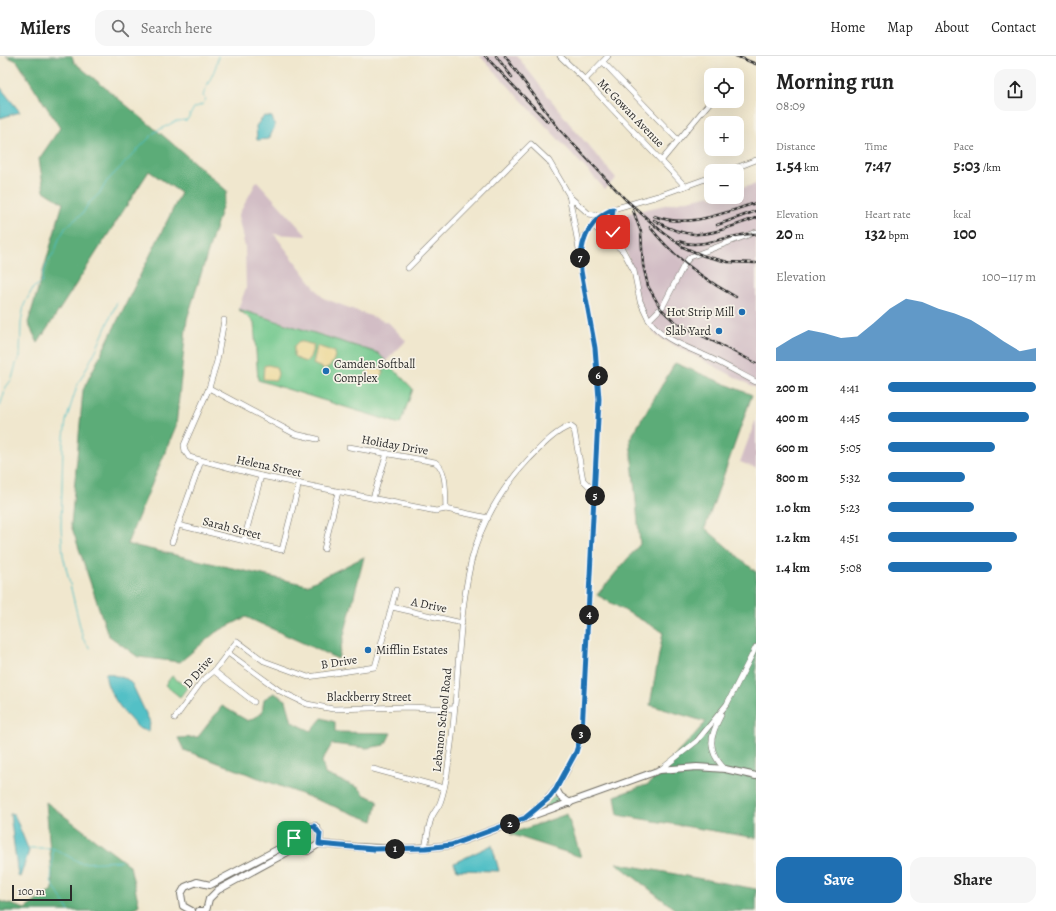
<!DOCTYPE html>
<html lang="en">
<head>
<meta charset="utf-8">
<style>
  :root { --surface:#fff; --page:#f6f6f6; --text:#222; --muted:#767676; --line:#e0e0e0; --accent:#1f6fb2 }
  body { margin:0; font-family:Alegreya,serif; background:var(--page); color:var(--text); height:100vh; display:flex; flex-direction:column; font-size:15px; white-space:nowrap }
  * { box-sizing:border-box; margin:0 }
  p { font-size:13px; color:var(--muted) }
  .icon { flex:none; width:22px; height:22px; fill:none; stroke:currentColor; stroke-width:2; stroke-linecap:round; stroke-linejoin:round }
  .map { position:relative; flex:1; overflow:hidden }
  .drawer { display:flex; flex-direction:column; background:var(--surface); width:300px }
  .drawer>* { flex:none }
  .controls { position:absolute; left:704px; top:12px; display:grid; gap:8px }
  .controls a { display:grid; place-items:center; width:40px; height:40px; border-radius:8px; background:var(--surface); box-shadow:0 4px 16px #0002; font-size:20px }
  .scale { position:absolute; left:12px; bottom:10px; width:60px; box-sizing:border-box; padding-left:4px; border:2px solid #2b2b2b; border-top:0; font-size:11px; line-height:14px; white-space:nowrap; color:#2b2b2b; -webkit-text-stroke:3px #f7f3e8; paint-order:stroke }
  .pin { position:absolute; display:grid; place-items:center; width:34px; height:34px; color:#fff; margin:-17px; border-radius:8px; box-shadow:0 2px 6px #0006 }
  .km { position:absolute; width:20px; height:20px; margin:-10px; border-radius:50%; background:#222; color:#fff; font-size:11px; line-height:20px; text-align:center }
  .round { display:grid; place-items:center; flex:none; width:42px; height:42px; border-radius:12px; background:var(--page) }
  .head { display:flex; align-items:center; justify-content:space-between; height:68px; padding:0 20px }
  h1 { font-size:22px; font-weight:600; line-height:30px }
  .stats { display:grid; grid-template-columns:repeat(3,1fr); gap:6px; height:68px; padding:4px 20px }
  .stats div { display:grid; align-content:center }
  .stats b { font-size:17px; font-weight:600 }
  .stats small { font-size:11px; font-weight:400 }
  .stats p { font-size:11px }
  .chart { height:112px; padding:8px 20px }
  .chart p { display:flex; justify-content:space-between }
  .chart svg { width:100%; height:72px; margin-top:4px; fill:var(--accent); opacity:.7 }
  .primary-button { display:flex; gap:8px; margin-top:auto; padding:8px 20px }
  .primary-button a { flex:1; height:46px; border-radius:12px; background:var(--accent); color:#fff; font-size:16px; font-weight:600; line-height:46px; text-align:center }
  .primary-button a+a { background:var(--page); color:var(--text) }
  ul { padding:0 20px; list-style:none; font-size:13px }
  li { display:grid; grid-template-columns:64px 48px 1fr; align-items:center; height:30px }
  li i { height:10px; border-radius:5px; background:var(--accent) }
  header { display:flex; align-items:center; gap:24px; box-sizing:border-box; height:56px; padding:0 20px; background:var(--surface); border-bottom:1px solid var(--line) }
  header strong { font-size:19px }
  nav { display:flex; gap:22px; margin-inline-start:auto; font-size:14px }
  .search { width:280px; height:36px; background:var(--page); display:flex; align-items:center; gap:10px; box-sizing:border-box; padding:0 14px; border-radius:12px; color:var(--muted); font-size:15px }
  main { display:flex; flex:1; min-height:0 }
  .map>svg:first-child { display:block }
  .industrial { fill:#d2bdc5 }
  .green { fill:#71c78c; stroke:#4e795c }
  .forest { fill:#5cac78; stroke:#446c52 }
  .sand { fill:#eeda9e; stroke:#8c8264 }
  .water { fill:#52c0c6; stroke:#3e7678 }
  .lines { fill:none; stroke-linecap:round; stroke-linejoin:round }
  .stream { stroke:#52c0c6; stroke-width:1 }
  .minor-casing { stroke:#706d64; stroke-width:6 }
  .major-casing { stroke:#706d64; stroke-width:8 }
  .minor { stroke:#fff; stroke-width:5 }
  .major { stroke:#fff; stroke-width:6 }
  .rail-casing { stroke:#2b2b2b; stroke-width:2.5 }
  .rail { stroke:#f7f3e8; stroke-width:1; stroke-dasharray:3; stroke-linecap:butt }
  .route-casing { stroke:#fff; stroke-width:8 }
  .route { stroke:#1f6fb2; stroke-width:5 }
  .poi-dot { fill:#1f6fb2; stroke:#f7f3e8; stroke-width:1.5 }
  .labels { text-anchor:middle; stroke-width:3.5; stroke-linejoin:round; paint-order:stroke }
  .street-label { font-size:12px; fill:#2b2b2b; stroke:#f7f3e8 }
  .poi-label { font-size:12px; fill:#2b2b2b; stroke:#f7f3e8; text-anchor:end }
</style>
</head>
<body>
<header>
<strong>Milers</strong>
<div class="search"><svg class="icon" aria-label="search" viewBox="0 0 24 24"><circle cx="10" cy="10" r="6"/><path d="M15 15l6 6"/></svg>Search here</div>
<nav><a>Home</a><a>Map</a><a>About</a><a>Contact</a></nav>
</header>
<main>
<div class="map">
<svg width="756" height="855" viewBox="0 0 756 855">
  <rect width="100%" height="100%" fill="#f7f3e8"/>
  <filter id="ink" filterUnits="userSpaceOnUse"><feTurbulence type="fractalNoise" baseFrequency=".025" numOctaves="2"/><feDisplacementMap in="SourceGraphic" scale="8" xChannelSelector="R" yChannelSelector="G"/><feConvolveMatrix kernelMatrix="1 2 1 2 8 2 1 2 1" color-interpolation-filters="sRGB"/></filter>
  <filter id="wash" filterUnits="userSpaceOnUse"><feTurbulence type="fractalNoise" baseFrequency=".012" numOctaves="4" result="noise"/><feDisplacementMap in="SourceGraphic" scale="16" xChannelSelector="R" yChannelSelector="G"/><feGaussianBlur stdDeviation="0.9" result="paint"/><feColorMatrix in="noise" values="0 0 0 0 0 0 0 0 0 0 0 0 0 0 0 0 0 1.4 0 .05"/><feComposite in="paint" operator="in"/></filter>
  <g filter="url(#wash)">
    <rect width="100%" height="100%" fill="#f0e7ce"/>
    <!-- industrial -->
    <g class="industrial">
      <path d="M480 0H517L573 72 616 122 605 133Z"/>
      <path d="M257 125 307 180 274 178 323 242 389 267 406 285 386 305 378 297 238 253 246 232 245 191 238 160Z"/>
      <path d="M756 128V332L668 286 657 280 650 271 639 249 620 168 628 157 711 139V141H737V133Z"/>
      <path d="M756 363V412L740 406Z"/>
    </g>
    <!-- green -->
    <g class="green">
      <path d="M238 253 378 297 413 333 400 368 258 324 254 266Z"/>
      <path d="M172 620 187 632 180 641 165 629Z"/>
      <path d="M554 740H557L560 747 543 753Z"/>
    </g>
    <!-- forest -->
    <g class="forest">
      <path d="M6 0H72L74 6 166 82 227 135 187 263 176 370 127 488 307 529 364 501 338 603 246 561 216 576 180 606 138 601 108 579 71 469 83 334 181 137 149 115 38 287 28 267 63 147 44 135 39 103 60 72 17 5Z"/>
      <path d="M675 307 752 339 705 472 756 516V782L618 759 615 740 649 728 706 666 650 649 663 576 597 539 640 488 630 383Z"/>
      <path d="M274 637 286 644 292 666 311 675 322 662 335 666V676L391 677 385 689 367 692 332 688 322 705 325 718 359 732 365 739 378 744 373 765 184 694 178 682 198 681 222 650 248 665 262 657 264 643Z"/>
      <path d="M46 746 130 810 139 849 130 855H0V845L25 853 53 833Z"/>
      <path d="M567 758 581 801 510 778Z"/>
      <path d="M616 807 756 833V855H677Z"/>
    </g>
    <!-- sand -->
    <g class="sand">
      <path d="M299 285 314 289 310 301 306 306 300 304 294 300V290Z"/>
      <path d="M317 290 335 296C335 304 332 310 324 313L313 308Z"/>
      <path d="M373 307 383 314V318L377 325 368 323 365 319Z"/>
      <path d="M268 309 276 311 278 318 276 324 263 323 264 310Z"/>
    </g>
    <!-- water -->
    <g class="water">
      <path d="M0 31 20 56 0 62Z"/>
      <path d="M264 60 272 61 275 70 269 83 257 84 256 70Z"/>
      <path d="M106 617 127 623 132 628 150 666 149 675C146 674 143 674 140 673 128 663 103 632 106 617Z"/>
      <path d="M10 758H14L29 795 20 821 18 820Z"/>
      <path d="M492 789 499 815 457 814 454 807Z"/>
    </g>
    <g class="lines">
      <!-- stream -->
      <g class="stream">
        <path d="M0 350 6 331 12 323 16 308 20 300 21 267 24 249 33 232 42 226V221L47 207 55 195 59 183 66 171 83 157 88 148 100 137 107 125 155 76 176 65 187 64 194 52 203 48 206 43 203 40C207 27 217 14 218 0"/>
        <path d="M90 592 83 583 63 499 61 471 63 389 66 365 77 330 96 294 117 246"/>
        <path d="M28 792H53L81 807 121 805"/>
        <path d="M53 792 51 826 69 855"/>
      </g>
    </g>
  </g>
  <g filter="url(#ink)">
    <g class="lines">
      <defs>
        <g id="minor">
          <path d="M560 0 585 24 685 130"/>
          <path d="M603 6 678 84"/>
          <path d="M585 24 608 0"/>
          <path d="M662 104 711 45"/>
          <path d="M728 115 756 104"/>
          <path d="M569 140 589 158 601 160"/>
          <path d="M613 153 611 169 613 176 634 215 640 245 649 264"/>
          <path d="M592 169 622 194"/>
          <path d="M756 176 690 201 685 207 663 250 649 264C663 284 685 290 706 300 723 308 739 317 756 326"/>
          <path d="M408 212 531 88 549 105 569 139 579 193"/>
          <path d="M224 264 217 305 209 332 184 389 185 395 189 401 261 420 436 455 446 453 488 462"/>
          <path d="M209 332 295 378 317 383"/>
          <path d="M349 391 435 406C448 414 445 439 446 453"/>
          <path d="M373 442 387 397"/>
          <path d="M178 469 282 494 299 427"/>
          <path d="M244 484 261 420"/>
          <path d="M172 486 201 405"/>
          <path d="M324 493 338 436"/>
          <path d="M392 551 462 567"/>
          <path d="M228 597 280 635 307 648 333 653 409 651 454 653"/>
          <path d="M214 615 254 646"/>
          <path d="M721 659C710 680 706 694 725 713"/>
          <path d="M175 662 202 625 214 615 237 585 264 605 308 621 375 611 396 534"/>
          <path d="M373 713 444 732"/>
          <path d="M660 714 697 685 727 648 756 591"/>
          <path d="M526 762C558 734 570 718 582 677L599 343 595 292 581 215 580 198 585 179 601 160 613 153 658 140 711 121"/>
          <path d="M425 792C427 783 428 772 431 763 433 757 438 752 440 747 446 731 448 713 450 696 459 633 457 568 471 506 480 468 502 432 528 404 540 392 554 376 570 370L574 373 583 424 589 430 596 432"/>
        </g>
        <g id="major">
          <path d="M556 733 560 740 570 747"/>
          <path d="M319 788C364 792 407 795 451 789L660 714 697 711 725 713 756 720"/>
          <path d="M192 855 183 850 181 838 185 831 197 826 210 829 286 789 300 774 307 771 315 770 320 778 319 788 308 795 295 792 218 834 209 843 206 855H199"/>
        </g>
      </defs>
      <!-- minor casing -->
      <use href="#minor" class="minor-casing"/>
      <!-- major casing -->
      <use href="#major" class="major-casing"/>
      <!-- minor -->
      <use href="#minor" class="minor"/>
      <!-- major -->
      <use href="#major" class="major"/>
      <defs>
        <g id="rail">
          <path d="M485 0 548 66"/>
          <path d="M496 0 512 21"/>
          <path d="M505 0 559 73 625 143 660 174 683 191 704 200 728 206 756 207"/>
          <path d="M736 0 756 8"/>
          <path d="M633 154 641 176 643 209 648 230 661 253 675 266 756 307"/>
          <path d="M654 160C689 173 722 157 756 147"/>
          <path d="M654 164C694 189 714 176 756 162"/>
          <path d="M717 169 756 155"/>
          <path d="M650 171C673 201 703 223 736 241"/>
          <path d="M678 185C704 195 729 176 756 178"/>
        </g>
      </defs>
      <!-- rail casing -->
      <use href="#rail" class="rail-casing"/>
      <!-- rail -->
      <use href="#rail" class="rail"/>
    </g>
  </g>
  <g class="lines" filter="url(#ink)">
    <defs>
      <path id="route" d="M294 782C300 774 305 771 314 770L320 778 319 788 374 793 426 792 451 789 525 762 550 741 556 733 576 696 582 676 599 343 595 292 581 215C579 188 587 165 613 153L611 169 613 176"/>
    </defs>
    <!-- route casing -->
    <use href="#route" class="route-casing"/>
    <!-- route -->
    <use href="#route" class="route"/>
  </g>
  <!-- markers -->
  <g class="poi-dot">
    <circle cx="742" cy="256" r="4"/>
    <circle cx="719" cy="275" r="4"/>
    <circle cx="326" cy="315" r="4"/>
    <circle cx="368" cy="594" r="4"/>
  </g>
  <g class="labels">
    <!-- street labels -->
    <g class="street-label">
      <text transform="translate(631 57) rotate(46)" y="4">Mc Gowan Avenue</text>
      <text transform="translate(395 389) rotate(10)" y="4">Holiday Drive</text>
      <text transform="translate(269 410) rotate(12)" y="4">Helena Street</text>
      <text transform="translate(232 472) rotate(14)" y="4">Sarah Street</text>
      <text transform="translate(429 549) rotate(12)" y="4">A Drive</text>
      <text transform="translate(339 606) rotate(-9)" y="4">B Drive</text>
      <text transform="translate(198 616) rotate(-49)" y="4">D Drive</text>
      <text x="369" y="645">Blackberry Street</text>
      <text transform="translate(442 664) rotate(-84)" y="4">Lebanon School Road</text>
    </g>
    <!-- poi labels -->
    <g class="poi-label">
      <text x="734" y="260">Hot Strip Mill</text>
      <text x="711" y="279">Slab Yard</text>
      <text x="334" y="312" text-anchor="start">Camden Softball<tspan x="334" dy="14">Complex</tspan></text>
      <text x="376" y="598" text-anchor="start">Mifflin Estates</text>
    </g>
  </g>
</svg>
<div class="controls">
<a><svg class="icon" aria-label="locate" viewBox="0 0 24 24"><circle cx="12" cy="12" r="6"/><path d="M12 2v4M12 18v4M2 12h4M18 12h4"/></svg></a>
<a>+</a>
<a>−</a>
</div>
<div class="scale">100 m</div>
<div class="pin" style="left:294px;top:782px;background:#1e9e55"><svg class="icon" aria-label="arrive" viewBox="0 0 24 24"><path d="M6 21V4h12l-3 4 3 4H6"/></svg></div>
<div class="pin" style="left:613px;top:176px;background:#d93025"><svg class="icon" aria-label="check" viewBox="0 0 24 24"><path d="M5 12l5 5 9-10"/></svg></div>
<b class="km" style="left:395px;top:793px">1</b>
<b class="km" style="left:510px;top:768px">2</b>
<b class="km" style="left:581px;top:678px">3</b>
<b class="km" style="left:589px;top:559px">4</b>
<b class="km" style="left:595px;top:440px">5</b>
<b class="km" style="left:598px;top:320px">6</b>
<b class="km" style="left:580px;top:202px">7</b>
</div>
<section class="drawer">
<div class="head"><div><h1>Morning run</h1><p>08:09</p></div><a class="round"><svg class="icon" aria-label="share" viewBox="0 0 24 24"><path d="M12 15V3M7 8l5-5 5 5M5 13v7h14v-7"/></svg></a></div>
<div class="stats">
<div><p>Distance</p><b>1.54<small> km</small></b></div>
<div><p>Time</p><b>7:47</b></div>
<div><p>Pace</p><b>5:03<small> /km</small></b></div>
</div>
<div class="stats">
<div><p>Elevation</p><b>20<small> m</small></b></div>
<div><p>Heart rate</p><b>132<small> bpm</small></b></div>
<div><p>kcal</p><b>100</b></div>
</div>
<div class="chart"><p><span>Elevation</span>100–117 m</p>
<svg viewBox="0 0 160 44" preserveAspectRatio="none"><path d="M0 44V36L10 30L20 25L30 27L40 30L50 29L60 21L70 12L80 6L90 8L100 12L110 15L120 19L130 25L140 32L150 38L160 36V44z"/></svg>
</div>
<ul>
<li><b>200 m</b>4:41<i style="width:100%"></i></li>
<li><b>400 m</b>4:45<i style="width:95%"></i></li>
<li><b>600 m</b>5:05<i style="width:72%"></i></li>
<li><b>800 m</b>5:32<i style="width:52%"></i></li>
<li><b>1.0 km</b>5:23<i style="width:58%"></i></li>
<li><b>1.2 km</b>4:51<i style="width:87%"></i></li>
<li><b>1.4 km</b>5:08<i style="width:70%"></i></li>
</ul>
<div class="primary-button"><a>Save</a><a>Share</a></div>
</section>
</main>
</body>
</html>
